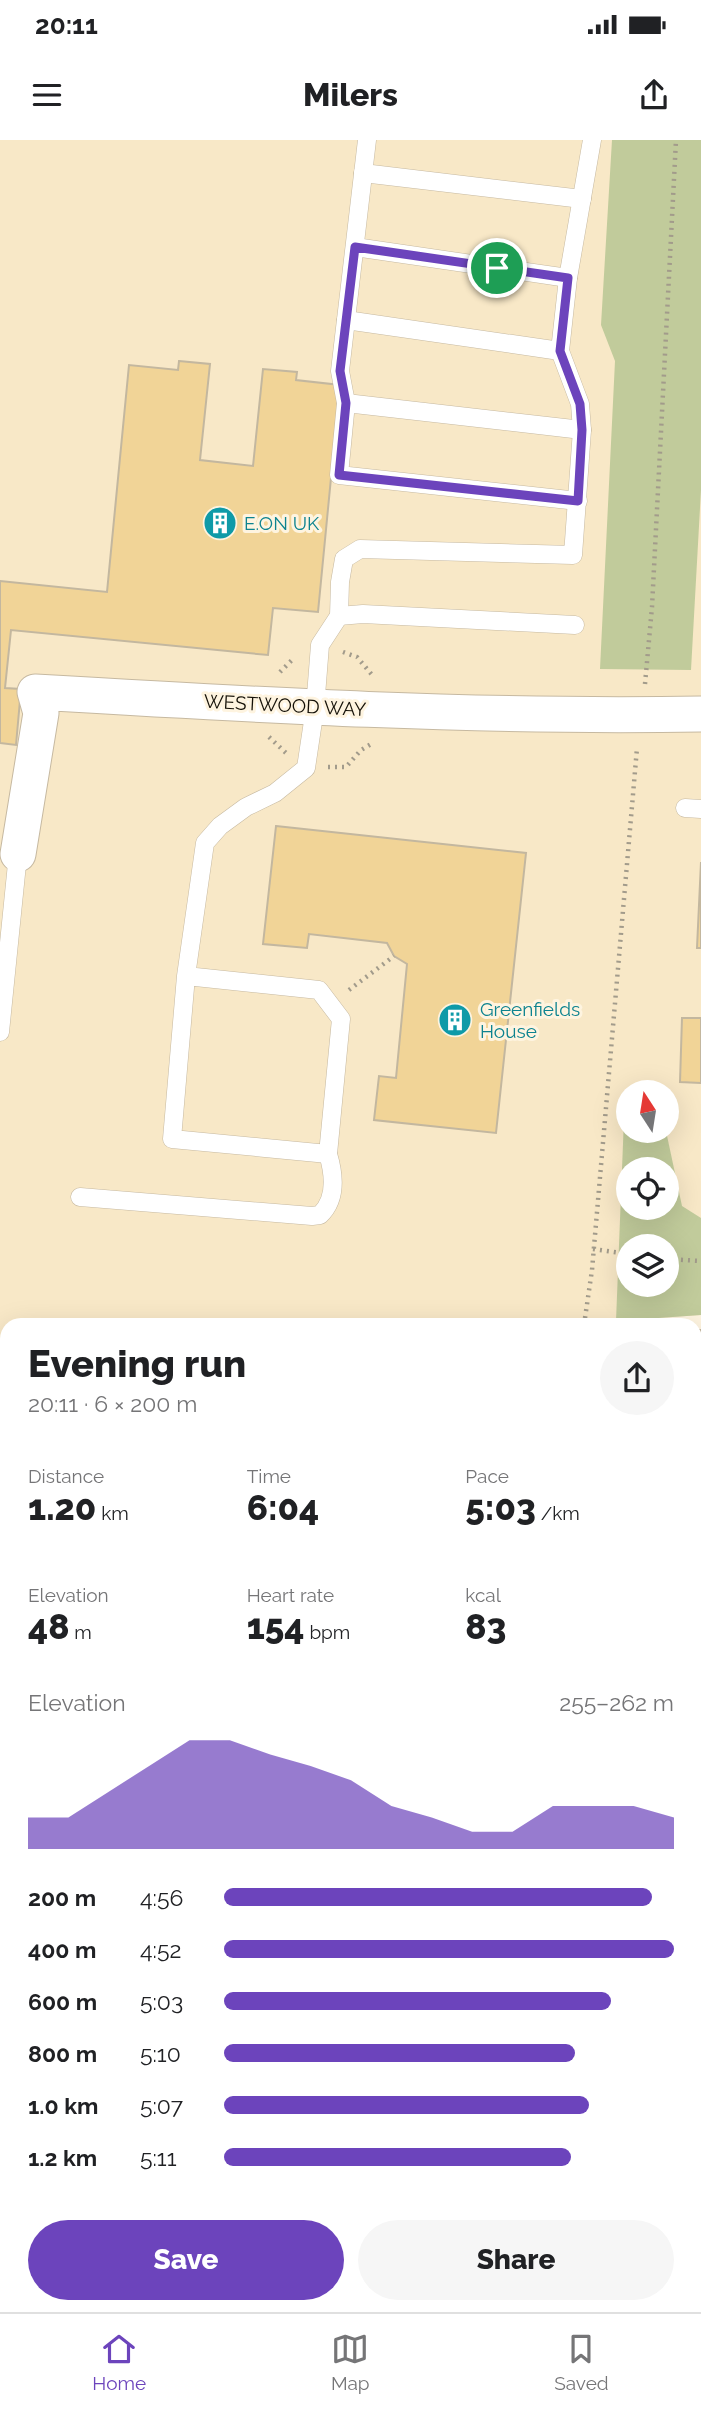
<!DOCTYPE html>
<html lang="en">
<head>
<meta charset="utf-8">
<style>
  :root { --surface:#fff; --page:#f6f6f6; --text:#202124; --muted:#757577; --line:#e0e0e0; --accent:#6c44bc }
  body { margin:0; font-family:Raleway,sans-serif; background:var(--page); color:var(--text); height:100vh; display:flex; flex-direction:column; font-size:26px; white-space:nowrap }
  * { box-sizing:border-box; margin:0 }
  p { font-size:23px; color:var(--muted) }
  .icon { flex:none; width:38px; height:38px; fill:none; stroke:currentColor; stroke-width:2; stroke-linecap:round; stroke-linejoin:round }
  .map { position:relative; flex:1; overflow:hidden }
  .panel { position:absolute; left:0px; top:1178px; width:702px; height:996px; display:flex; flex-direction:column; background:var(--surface); border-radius:21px 21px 0 0; box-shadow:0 7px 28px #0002 }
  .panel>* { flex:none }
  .needle { width:46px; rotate:348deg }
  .controls { position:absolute; left:616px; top:940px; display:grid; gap:14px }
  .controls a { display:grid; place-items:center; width:63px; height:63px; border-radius:50%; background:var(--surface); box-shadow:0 7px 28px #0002; font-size:35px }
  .pin { position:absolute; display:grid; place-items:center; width:60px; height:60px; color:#fff; margin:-30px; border:4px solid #fff; border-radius:50%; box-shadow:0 2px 7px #0007 }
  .round { display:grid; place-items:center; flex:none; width:74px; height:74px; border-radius:37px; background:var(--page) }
  .head { display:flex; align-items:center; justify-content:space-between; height:119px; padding:0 28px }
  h1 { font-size:38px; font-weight:800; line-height:52px }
  .stats { display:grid; grid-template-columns:repeat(3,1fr); gap:10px; height:119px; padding:7px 28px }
  .stats div { display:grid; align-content:center }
  .stats b { font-size:35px; font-weight:800 }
  .stats small { font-size:19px; font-weight:400 }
  .stats p { font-size:19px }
  .chart { height:196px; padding:14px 28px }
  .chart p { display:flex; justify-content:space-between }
  .chart svg { width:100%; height:126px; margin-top:7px; fill:var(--accent); opacity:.7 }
  .cta { display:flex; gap:14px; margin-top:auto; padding:14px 28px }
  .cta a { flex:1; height:80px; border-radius:42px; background:var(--accent); color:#fff; font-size:28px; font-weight:800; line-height:80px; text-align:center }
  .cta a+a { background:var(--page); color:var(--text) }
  ul { padding:0 28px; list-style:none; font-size:23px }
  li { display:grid; grid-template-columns:112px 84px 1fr; align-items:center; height:52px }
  li i { height:18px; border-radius:9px; background:var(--accent) }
  .status { display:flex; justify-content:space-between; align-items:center; height:49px; padding:0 35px; background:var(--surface); direction:ltr }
  .status svg { height:19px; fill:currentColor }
  header { display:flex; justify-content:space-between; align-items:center; height:91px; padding:0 28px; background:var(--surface); font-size:32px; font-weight:800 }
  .tabs { display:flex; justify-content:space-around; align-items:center; height:98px; border-top:2px solid var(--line); background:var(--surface); font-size:19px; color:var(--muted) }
  .tabs a { display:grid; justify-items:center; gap:4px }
  .tabs .selected { color:var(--accent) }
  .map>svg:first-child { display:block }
  .built { fill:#f8e8c7; fill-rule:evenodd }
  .green { fill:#c1cb9b; fill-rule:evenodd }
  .building { fill:#f1d497; stroke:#c3b79f; stroke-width:2 }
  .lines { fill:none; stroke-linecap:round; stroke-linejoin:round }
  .service-casing { stroke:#c6b9a1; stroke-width:19 }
  .minor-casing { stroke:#c6b9a1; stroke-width:37 }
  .tertiary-casing { stroke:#c6b9a1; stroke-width:40 }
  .path { stroke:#a29b8b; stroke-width:4.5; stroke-dasharray:2 5; stroke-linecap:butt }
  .service { stroke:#fff; stroke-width:18 }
  .minor { stroke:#fff; stroke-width:35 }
  .tertiary { stroke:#fff; stroke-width:38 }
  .route-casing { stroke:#fff; stroke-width:14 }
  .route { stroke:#6c44bc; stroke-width:9 }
  .labels { text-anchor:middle; stroke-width:6; stroke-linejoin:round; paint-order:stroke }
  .culture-label { font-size:19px; fill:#0d838f; stroke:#fef4e0; text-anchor:start }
  .street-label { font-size:19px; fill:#141007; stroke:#fef4e0 }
</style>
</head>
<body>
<div class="status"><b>20:11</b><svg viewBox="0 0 49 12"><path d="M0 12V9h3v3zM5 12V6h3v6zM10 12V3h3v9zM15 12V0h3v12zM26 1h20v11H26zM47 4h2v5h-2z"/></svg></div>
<header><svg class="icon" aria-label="menu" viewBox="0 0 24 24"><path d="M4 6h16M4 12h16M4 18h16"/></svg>Milers<svg class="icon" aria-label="share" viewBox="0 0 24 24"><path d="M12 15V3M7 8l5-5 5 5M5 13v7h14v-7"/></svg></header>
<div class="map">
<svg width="701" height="2172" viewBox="0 0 701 2172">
  <rect width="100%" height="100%" fill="#fef4e0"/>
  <!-- built -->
  <path class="built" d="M0 0H701V1175L616 1181 615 1185H7V1825H0ZM628 952H667V990H628ZM628 1029H667V1068H628ZM628 1106H667V1144H628Z"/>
  <!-- green -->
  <g class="green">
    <path d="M612 0H701V350L691 530 600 529 615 221 601 185Z"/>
    <path d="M625 953H628V990L666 991 682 1066 701 1078V1175L616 1181ZM667 1029V1068H628V1029ZM628 1106H667V1144H628Z"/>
  </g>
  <!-- building -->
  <g class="building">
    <path d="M179 221 210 224 200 320 253 326 263 229 297 232 296 240 340 245 318 472 273 468 268 515 11 490 5 548 21 549 16 605 0 603V441L107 452 129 225 178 230Z"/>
    <path d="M276 686 526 713 496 993 374 980 379 936 396 938 407 824 394 816 387 803 309 794 307 808 263 804Z"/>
    <path d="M701 722V808H697Z"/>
    <path d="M682 878H701V943L680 942Z"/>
    <rect x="695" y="1190" width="6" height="52"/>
    <path d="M695 1250 701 1251V1302H695Z"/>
    <path d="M695 1336 701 1337V1361H695Z"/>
    <path d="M0 1357 7 1358V1405H0Z"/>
    <path d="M0 1523 7 1524 2 1583H7V1699L0 1698Z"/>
    <rect x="695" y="1728" width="6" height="61"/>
  </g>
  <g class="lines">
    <defs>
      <g id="service">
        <path d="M363 33 582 59"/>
        <path d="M355 107 568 138"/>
        <path d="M346 180 560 211"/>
        <path d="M346 263 340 231 367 0"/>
        <path d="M578 361 339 335 346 263 582 290"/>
        <path d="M339 476 363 474 575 485"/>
        <path d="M685 668 701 669"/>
        <path d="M186 836 319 850 341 879 328 1014 172 999 186 836 205 703 220 686 246 667 275 653 306 628 315 568 320 505 339 476 340 442 344 419 360 409 573 415 582 290 580 264 560 211 568 138 592 0"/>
        <path d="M0 892 18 714"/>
        <path d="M80 1057 312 1076 320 1075C337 1059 334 1034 328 1014"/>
        <path d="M0 1217 7 1218"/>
        <path d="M0 1291 7 1292"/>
        <path d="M0 1740 7 1741"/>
      </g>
      <path id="minor" d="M18 714 41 573 35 552C257 565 479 578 701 574"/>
      <g id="tertiary">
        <path d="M0 1872H7"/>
        <path d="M695 1880 701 1881"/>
      </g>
    </defs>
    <!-- service casing -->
    <use href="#service" class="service-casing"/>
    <!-- minor casing -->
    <use href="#minor" class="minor-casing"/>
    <!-- tertiary casing -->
    <use href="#tertiary" class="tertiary-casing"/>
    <!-- path -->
    <g class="path">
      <path d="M343 512 357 517 373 536"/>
      <path d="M280 532 294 518"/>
      <path d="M645 544 652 467 676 0"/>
      <path d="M269 597 286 613"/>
      <path d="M328 627H346L361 610 373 603"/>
      <path d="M349 850 394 816"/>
      <path d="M593 1109 628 1114"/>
      <path d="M667 1119 701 1121"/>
      <path d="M584 1185 592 1130 637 608"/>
    </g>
    <!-- service -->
    <use href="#service" class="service"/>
    <!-- minor -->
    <use href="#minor" class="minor"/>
    <!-- tertiary -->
    <use href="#tertiary" class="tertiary"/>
  </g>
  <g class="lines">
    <defs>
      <path id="route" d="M355 107 568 138 560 211 580 264 582 290 578 361 339 335 346 263 340 231Z"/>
    </defs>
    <!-- route casing -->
    <use href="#route" class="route-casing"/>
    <!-- route -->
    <use href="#route" class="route"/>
  </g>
  <!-- icons -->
  <defs>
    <symbol id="building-disc" viewBox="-11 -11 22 22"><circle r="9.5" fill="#0f9aa8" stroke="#fef4e0"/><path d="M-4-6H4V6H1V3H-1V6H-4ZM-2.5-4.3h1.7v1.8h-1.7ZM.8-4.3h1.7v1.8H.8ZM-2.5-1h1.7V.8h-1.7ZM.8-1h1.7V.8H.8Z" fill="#fff"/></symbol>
  </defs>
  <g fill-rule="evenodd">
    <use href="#building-disc" x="201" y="364" width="38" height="38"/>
    <use href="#building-disc" x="436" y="861" width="38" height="38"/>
  </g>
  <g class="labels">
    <!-- culture labels -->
    <g class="culture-label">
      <text x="244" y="390">E.ON UK</text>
      <text x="480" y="876">Greenfields<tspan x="480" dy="22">House</tspan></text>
    </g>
    <!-- street labels -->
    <g class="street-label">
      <text transform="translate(285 565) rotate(3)" y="7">WESTWOOD WAY</text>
    </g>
  </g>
</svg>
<div class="controls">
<a><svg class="needle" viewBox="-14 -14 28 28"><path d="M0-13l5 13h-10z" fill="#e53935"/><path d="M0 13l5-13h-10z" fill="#757577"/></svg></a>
<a><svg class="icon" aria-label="locate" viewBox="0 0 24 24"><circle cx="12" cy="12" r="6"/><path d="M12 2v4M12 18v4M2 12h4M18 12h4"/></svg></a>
<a><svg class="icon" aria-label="layers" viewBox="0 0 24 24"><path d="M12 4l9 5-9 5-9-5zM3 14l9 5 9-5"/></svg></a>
</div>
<div class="pin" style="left:497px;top:128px;background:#1e9e55"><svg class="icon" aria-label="arrive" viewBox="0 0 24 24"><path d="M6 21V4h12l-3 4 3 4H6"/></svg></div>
<section class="panel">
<div class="head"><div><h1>Evening run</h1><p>20:11 · 6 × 200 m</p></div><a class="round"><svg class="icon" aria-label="share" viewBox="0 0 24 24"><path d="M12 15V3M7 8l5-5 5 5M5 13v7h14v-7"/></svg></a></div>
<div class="stats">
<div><p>Distance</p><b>1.20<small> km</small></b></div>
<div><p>Time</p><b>6:04</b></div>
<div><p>Pace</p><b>5:03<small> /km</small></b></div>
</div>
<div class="stats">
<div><p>Elevation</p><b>48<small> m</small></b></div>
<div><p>Heart rate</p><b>154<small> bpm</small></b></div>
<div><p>kcal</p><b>83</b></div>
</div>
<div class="chart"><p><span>Elevation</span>255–262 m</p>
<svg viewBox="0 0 160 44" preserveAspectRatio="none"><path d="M0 44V33L10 33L20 24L30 15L40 6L50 6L60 11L70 15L80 20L90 29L100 33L110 38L120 38L130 29L140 29L150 29L160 33V44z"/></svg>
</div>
<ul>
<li><b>200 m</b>4:56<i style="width:95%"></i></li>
<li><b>400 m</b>4:52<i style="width:100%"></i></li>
<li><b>600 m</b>5:03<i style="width:86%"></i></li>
<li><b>800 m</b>5:10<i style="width:78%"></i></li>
<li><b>1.0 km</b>5:07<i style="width:81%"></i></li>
<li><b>1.2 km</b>5:11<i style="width:77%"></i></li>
</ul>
<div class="cta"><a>Save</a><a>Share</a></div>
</section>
</div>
<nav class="tabs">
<a class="selected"><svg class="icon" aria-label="home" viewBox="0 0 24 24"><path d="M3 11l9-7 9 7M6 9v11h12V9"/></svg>Home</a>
<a><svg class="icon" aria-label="map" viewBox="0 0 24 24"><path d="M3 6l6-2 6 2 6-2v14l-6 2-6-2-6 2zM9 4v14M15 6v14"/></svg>Map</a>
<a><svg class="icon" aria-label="saved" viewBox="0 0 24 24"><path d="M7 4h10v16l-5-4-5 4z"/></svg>Saved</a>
</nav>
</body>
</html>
